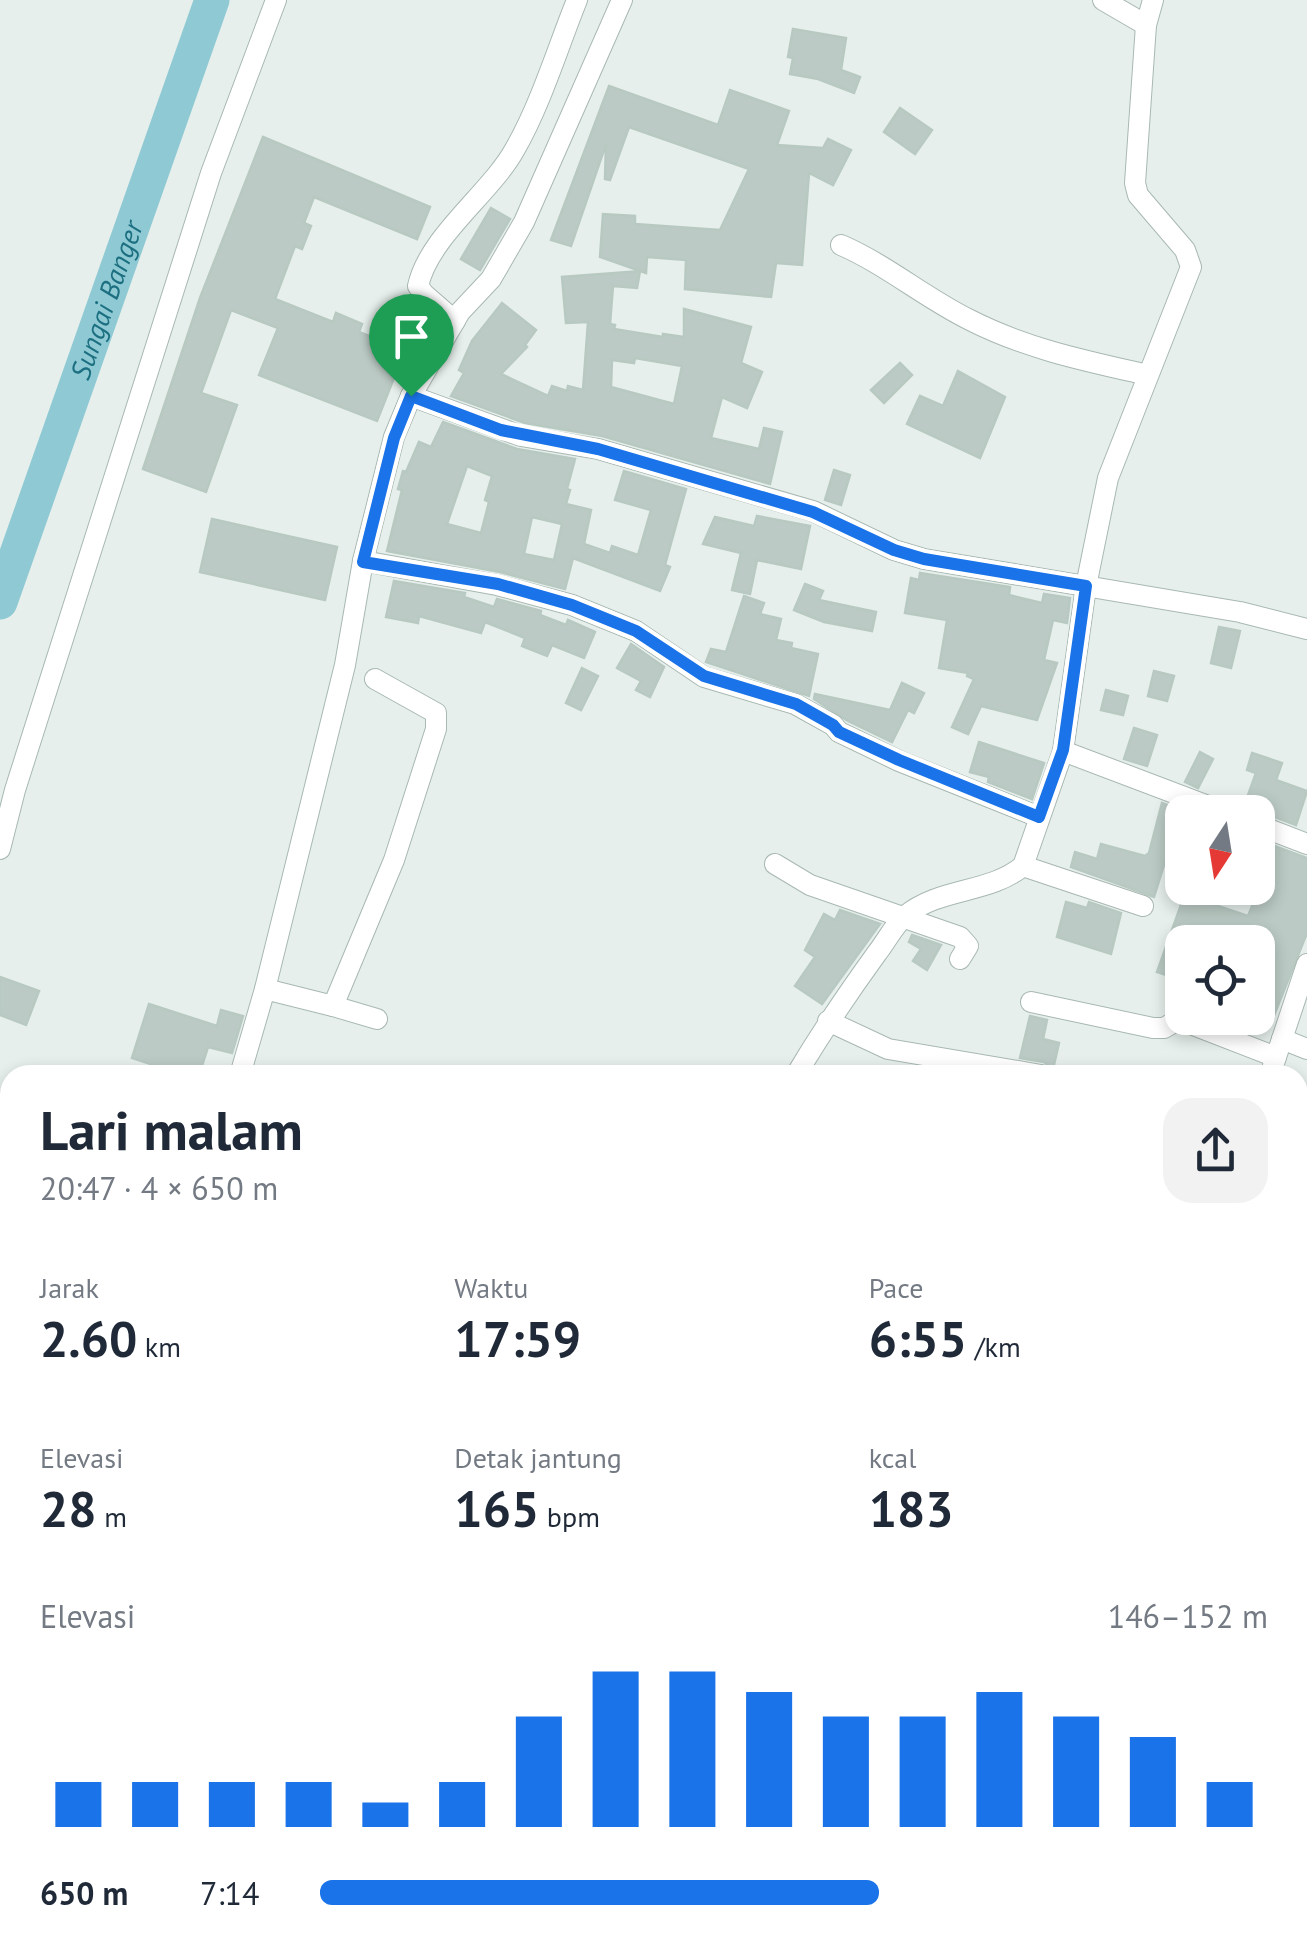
<!DOCTYPE html>
<html lang="id">
<head>
<meta charset="utf-8">
<style>
  :root { --surface:#fff; --page:#f2f2f3; --text:#1f2937; --muted:#747a83; --accent:#1a73e8 }
  body { margin:0; font-family:"PT Sans",sans-serif; background:var(--page); color:var(--text); height:100vh; display:flex; flex-direction:column; font-size:38px; white-space:nowrap }
  * { box-sizing:border-box; margin:0 }
  p { font-size:32px; color:var(--muted) }
  .icon { flex:none; width:55px; height:55px; fill:none; stroke:currentColor; stroke-width:2; stroke-linecap:round; stroke-linejoin:round }
  .map { position:relative; flex:1; overflow:hidden }
  .details { position:absolute; left:0px; top:1065px; width:1308px; height:888px; display:flex; flex-direction:column; background:var(--surface); border-radius:30px 30px 0 0; box-shadow:0 5px 15px #0003 }
  .details>* { flex:none }
  .needle { width:65px; rotate:192deg }
  .buttons { position:absolute; left:1165px; top:795px; display:grid; gap:20px }
  .buttons a { display:grid; place-items:center; width:110px; height:110px; border-radius:20px; background:var(--surface); box-shadow:0 5px 15px #0003; font-size:50px }
  .pin { position:absolute; display:grid; place-items:center; width:85px; height:85px; color:#fff; margin:-102px -42px; border-radius:50% 50% 50% 0; rotate:-45deg; box-shadow:0 0 10px #0007 }
  .pin .icon { rotate:45deg }
  .round { display:grid; place-items:center; flex:none; width:105px; height:105px; border-radius:30px; background:var(--page) }
  .summary { display:flex; align-items:center; justify-content:space-between; height:170px; padding:0 40px }
  h1 { font-size:55px; font-weight:600; line-height:75px }
  .metrics { display:grid; grid-template-columns:repeat(3,1fr); gap:15px; height:170px; padding:10px 40px }
  .metrics div { display:grid; align-content:center }
  .metrics b { font-size:50px; font-weight:600 }
  .metrics small { font-size:28px; font-weight:400 }
  .metrics p { font-size:28px }
  .chart { height:280px; padding:20px 40px }
  .chart p { display:flex; justify-content:space-between }
  .chart svg { width:100%; height:180px; margin-top:10px; stroke:var(--accent); stroke-width:6 }
  ul { padding:0 40px; list-style:none; font-size:32px }
  li { display:grid; grid-template-columns:160px 120px 1fr; align-items:center; height:75px }
  li i { height:25px; border-radius:12px; background:var(--accent) }
  .map>svg:first-child { display:block }
  .lines { fill:none; stroke-linecap:round; stroke-linejoin:round }
  .river { stroke:#8ec9d4; stroke-width:35 }
  .building { fill:#bbcac4; stroke:#b8c9c2; stroke-width:2.5; fill-rule:evenodd }
  .minor-casing { stroke:#a8b8b2; stroke-width:22 }
  .highway-casing { stroke:#c2cac8; stroke-width:32 }
  .minor { stroke:#fff; stroke-width:20 }
  .highway { stroke:#2f6f62; stroke-width:30 }
  .route-casing { stroke:#fff; stroke-width:20 }
  .route { stroke:#1a73e8; stroke-width:12 }
  .labels { text-anchor:middle; stroke-width:8; stroke-linejoin:round; paint-order:stroke }
  .water-label { font-size:28px; font-style:italic; fill:#1c6f80; stroke:#f7fbf9 }
</style>
</head>
<body>
<div class="map">
<svg width="1307" height="1952" viewBox="0 0 1307 1952">
  <rect width="100%" height="100%" fill="#e6efeb"/>
  <g class="lines">
    <!-- river -->
    <path class="river" id="s1" d="M0 602 212 0"/>
  </g>
  <!-- building -->
  <g class="building">
    <path d="M793 29 846 38 841 70 860 77 854 93 818 79 790 74 793 58 788 57Z"/>
    <path d="M609 86 718 125 730 90 789 111 777 145 823 148 828 139 851 150 833 185 809 173 802 265 776 263 771 297 685 289 686 260 647 257 646 273 600 257 603 214 635 216V224L720 230 749 169 629 127 610 180 605 179 606 144 571 246 551 240Z"/>
    <path d="M900 108 932 130 915 154 884 132Z"/>
    <path d="M263 137 430 207 417 239 314 197 304 223 311 226 302 249 295 246 275 299 333 322 336 313 362 324 359 332 405 350 377 421 259 375 278 328 231 310 201 393 237 405 206 492 143 469 200 298Z"/>
    <path d="M491 208 510 219 480 270 461 259Z"/>
    <path d="M640 271 637 288 613 286 610 324 615 325 614 329 663 337V334L684 337V309L751 327 741 363 762 372 747 408 722 397 711 438 759 449 764 428 782 432 770 484 602 436 525 423 451 396 464 373 459 370 472 341 502 303 536 330 525 345 527 347 501 374 548 396 552 386 567 391 568 386 583 390 588 322 566 323 562 277ZM635 358 682 366 674 404 611 387 612 360 634 363Z"/>
    <path d="M900 363 912 375 884 403 871 390Z"/>
    <path d="M958 371 1005 397 980 458 907 424 920 396 943 406Z"/>
    <path d="M443 422 517 449 575 459 567 489 570 490 566 504 591 510 584 544 610 553 612 546 638 555 651 510 615 500 624 471 686 489 665 565 670 567 660 591 573 558 565 589 500 572 387 551 402 490 398 489 403 471 406 472 419 442 431 447ZM467 466 492 476 485 500 489 502 481 533 447 524ZM532 517 562 524 554 560 524 554Z"/>
    <path d="M834 470 850 475 841 505 825 500Z"/>
    <path d="M757 516 810 526 801 569 757 560 750 594 732 590 741 553 703 544 715 517 754 526Z"/>
    <path d="M212 519 337 547 325 600 200 572Z"/>
    <path d="M920 573 1010 587 1009 595 1042 603 1044 594 1070 598 1067 623 1053 620 1044 660 1057 663 1037 720 981 706 968 734 952 727 974 679 967 676 968 673 939 668 947 620 905 613 911 578 919 580Z"/>
    <path d="M394 581 465 593 464 597 494 607 497 599 541 611 540 615 566 625 568 620 595 632 584 658 552 645 547 656 522 646 525 638 485 622 481 633 419 616 418 623 386 617Z"/>
    <path d="M805 584 823 591 819 600 876 612 872 631 824 622 794 610Z"/>
    <path d="M744 596 764 603 760 614 781 619 776 640 792 643 791 648 818 654 809 696 706 662 711 649 726 652Z"/>
    <path d="M1219 627 1240 631 1231 668 1211 663Z"/>
    <path d="M631 644 664 667 650 697 636 690 641 681 617 668Z"/>
    <path d="M582 668 598 676 581 710 566 703Z"/>
    <path d="M1154 671 1174 676 1167 701 1148 696Z"/>
    <path d="M902 683 924 693 914 713 908 710 892 742 848 721 814 699 815 694 890 710Z"/>
    <path d="M1106 690 1128 696 1123 715 1101 710Z"/>
    <path d="M1134 728 1157 735 1147 766 1124 759Z"/>
    <path d="M979 742 1044 763 1032 799 988 782 989 777 970 772Z"/>
    <path d="M1200 752 1213 759 1198 788 1185 782Z"/>
    <path d="M1252 753 1282 763 1276 780 1307 791 1296 825 1262 812H1242L1256 773 1247 770Z"/>
    <path d="M1162 803 1186 812H1182V836L1174 833 1154 897 1071 867 1075 852 1097 859 1101 844 1145 856 1149 853Z"/>
    <path d="M1258 840 1307 858V933L1273 1018 1258 1012V942H1182V966L1178 979 1157 972 1187 888H1215L1209 903 1248 916 1268 868 1258 864Z"/>
    <path d="M1066 902 1087 908 1089 902 1121 913 1111 954 1057 937Z"/>
    <path d="M840 910 880 924 822 1004 795 986 815 957 805 950 824 914 835 920Z"/>
    <path d="M912 935 941 945 927 970 913 961 921 949 909 942Z"/>
    <path d="M0 977 39 991 26 1025 0 1015Z"/>
    <path d="M149 1004 217 1026 221 1010 243 1016 232 1053 208 1047 199 1075H184L132 1058Z"/>
    <path d="M1030 1016 1047 1020 1043 1039 1059 1043 1053 1069 1044 1062 1020 1058Z"/>
  </g>
  <g class="lines">
    <defs>
      <g id="minor">
        <path d="M1103 0 1146 25"/>
        <path d="M841 245C887 265 925 298 970 320 1027 349 1086 361 1148 375"/>
        <path d="M455 321 424 294 418 286C429 236 491 193 515 149 540 106 558 47 577 0"/>
        <path d="M411 396 521 436 598 449 813 511 894 550 924 559 1240 612 1307 629"/>
        <path d="M363 561 497 585 572 605 636 631 704 677 795 704 833 725 839 732 899 761 1039 817"/>
        <path d="M1063 751 1224 812"/>
        <path d="M1258 825 1307 844"/>
        <path d="M0 849 15 790 211 173 276 0"/>
        <path d="M775 864 810 885 960 937 968 946 960 959"/>
        <path d="M1023 866 1143 906"/>
        <path d="M265 989 333 1006 394 860 436 729V713L375 679"/>
        <path d="M1031 1002 1153 1028H1164L1176 1021 1188 1023 1276 1057"/>
        <path d="M333 1006 377 1019"/>
        <path d="M828 1021 888 1049 1041 1075"/>
        <path d="M1282 1039 1307 1049"/>
        <path d="M240 1075 265 989 345 665 363 561 394 437 411 396 460 312 491 279 524 222 622 0"/>
        <path d="M796 1075C821 1033 848 993 877 953 886 942 894 925 905 916 940 887 989 894 1023 866L1063 751 1086 586 1108 478 1191 267 1185 250 1138 195 1135 183 1146 25 1153 0"/>
        <path d="M1270 1075 1307 964"/>
        <path d="M1298 1252 1307 1255"/>
        <path d="M1298 1405 1307 1409"/>
        <path d="M1298 1570 1305 1573"/>
        <path d="M1298 1812 1307 1815"/>
        <path d="M452 1942 486 1952"/>
        <path d="M744 1942 784 1952"/>
        <path d="M282 1952 283 1942"/>
        <path d="M566 1952 568 1942"/>
        <path d="M675 1952 677 1942"/>
        <path d="M1002 1952 1004 1942"/>
      </g>
      <g id="highway">
        <path d="M0 1204 10 1208"/>
        <path d="M0 1234 10 1237"/>
        <path d="M1298 1701 1307 1704"/>
      </g>
    </defs>
    <!-- minor casing -->
    <use href="#minor" class="minor-casing"/>
    <!-- highway casing -->
    <use href="#highway" class="highway-casing"/>
    <!-- minor -->
    <use href="#minor" class="minor"/>
    <!-- highway -->
    <use href="#highway" class="highway"/>
  </g>
  <g class="lines">
    <defs>
      <path id="route" d="M411 396 501 430 598 449 813 512 894 550 924 559 1086 586 1063 750 1039 817 899 760 839 732 833 725 796 704 704 676 636 631 572 605 498 584 363 562 394 438Z"/>
    </defs>
    <!-- route casing -->
    <use href="#route" class="route-casing"/>
    <!-- route -->
    <use href="#route" class="route"/>
  </g>
  <g class="labels">
    <!-- water labels -->
    <g class="water-label">
      <text dy="10" stroke="none"><textPath href="#s1" startOffset="320">Sungai Banger</textPath></text>
    </g>
  </g>
</svg>
<div class="buttons">
<a><svg class="needle" viewBox="-14 -14 28 28"><path d="M0-13l5 13h-10z" fill="#e53935"/><path d="M0 13l5-13h-10z" fill="#747a83"/></svg></a>
<a><svg class="icon" aria-label="locate" viewBox="0 0 24 24"><circle cx="12" cy="12" r="6"/><path d="M12 2v4M12 18v4M2 12h4M18 12h4"/></svg></a>
</div>
<div class="pin" style="left:411px;top:396px;background:#1e9e55"><svg class="icon" aria-label="arrive" viewBox="0 0 24 24"><path d="M6 21V4h12l-3 4 3 4H6"/></svg></div>
<section class="details">
<div class="summary"><div><h1>Lari malam</h1><p>20:47 · 4 × 650 m</p></div><a class="round"><svg class="icon" aria-label="share" viewBox="0 0 24 24"><path d="M12 15V3M7 8l5-5 5 5M5 13v7h14v-7"/></svg></a></div>
<div class="metrics">
<div><p>Jarak</p><b>2.60<small> km</small></b></div>
<div><p>Waktu</p><b>17:59</b></div>
<div><p>Pace</p><b>6:55<small> /km</small></b></div>
</div>
<div class="metrics">
<div><p>Elevasi</p><b>28<small> m</small></b></div>
<div><p>Detak jantung</p><b>165<small> bpm</small></b></div>
<div><p>kcal</p><b>183</b></div>
</div>
<div class="chart"><p><span>Elevasi</span>146–152 m</p>
<svg viewBox="0 0 160 44" preserveAspectRatio="none"><path d="M5 44V33M15 44V33M25 44V33M35 44V33M45 44V38M55 44V33M65 44V17M75 44V6M85 44V6M95 44V11M105 44V17M115 44V17M125 44V11M135 44V17M145 44V22M155 44V33"/></svg>
</div>
<ul>
<li><b>650 m</b>7:14<i style="width:59%"></i></li>
</ul>
</section>
</div>
</body>
</html>
